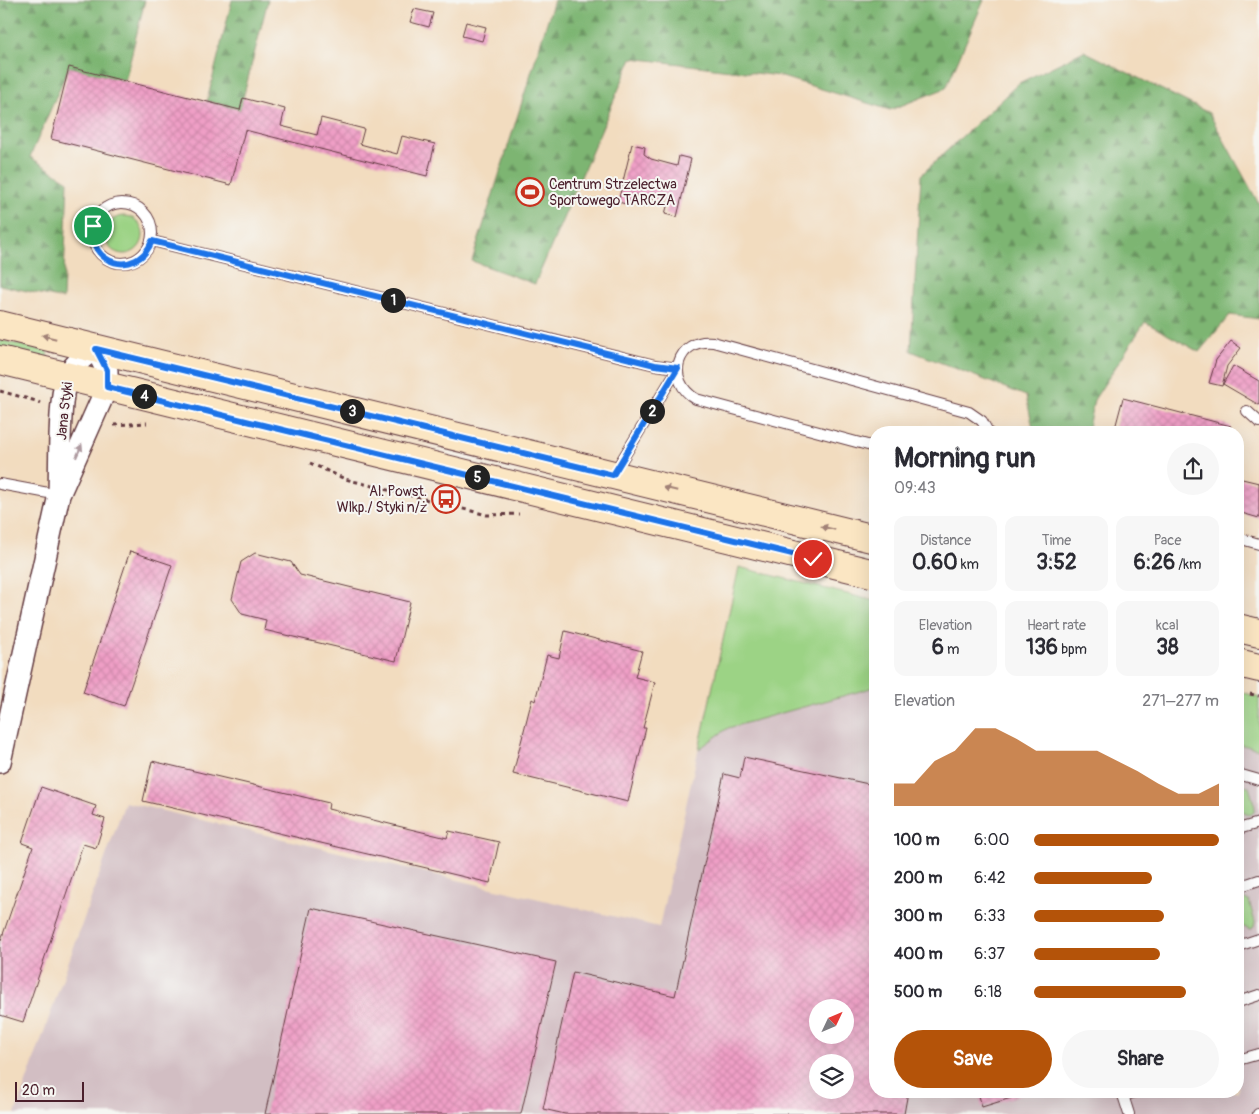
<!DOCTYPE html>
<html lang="en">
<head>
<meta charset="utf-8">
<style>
  :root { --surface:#fff; --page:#f7f7f7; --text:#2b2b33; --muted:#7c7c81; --accent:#b45309 }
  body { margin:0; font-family:Pangolin,sans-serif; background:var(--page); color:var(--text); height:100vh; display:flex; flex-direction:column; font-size:19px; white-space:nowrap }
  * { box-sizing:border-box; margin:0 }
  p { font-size:16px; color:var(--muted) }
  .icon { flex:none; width:28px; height:28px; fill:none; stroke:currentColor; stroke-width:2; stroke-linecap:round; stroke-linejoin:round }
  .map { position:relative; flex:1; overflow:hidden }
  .drawer { position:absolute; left:869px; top:426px; width:375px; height:672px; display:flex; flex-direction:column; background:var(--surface); border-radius:20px; box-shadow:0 5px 20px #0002 }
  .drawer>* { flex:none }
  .needle { width:32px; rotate:46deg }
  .fabs { position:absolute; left:809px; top:999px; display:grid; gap:10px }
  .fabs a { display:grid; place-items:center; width:45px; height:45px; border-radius:50%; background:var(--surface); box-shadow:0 5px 20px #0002; font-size:25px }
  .scale { position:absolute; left:15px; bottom:12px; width:69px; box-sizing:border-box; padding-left:5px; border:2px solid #4a1f2b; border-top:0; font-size:14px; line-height:18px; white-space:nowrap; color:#4a1f2b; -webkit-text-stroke:4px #f6f6f2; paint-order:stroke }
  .pin { position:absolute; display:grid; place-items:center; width:42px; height:42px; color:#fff; margin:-21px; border:2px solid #fff; border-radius:50%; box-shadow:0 1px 5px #0007 }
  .km { position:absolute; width:25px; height:25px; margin:-12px; border-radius:50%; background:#222; color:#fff; font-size:14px; line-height:25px; text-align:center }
  .round { display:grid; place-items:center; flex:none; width:52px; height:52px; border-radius:26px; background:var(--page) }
  .headline { display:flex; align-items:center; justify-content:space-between; height:85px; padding:0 25px }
  h1 { font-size:28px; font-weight:700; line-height:38px }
  .stats { display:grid; grid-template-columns:repeat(3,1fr); gap:8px; height:85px; padding:5px 25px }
  .stats div { display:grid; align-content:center; border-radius:12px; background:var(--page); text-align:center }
  .stats b { font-size:21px; font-weight:700 }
  .stats small { font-size:14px; font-weight:400 }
  .stats p { font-size:14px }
  .chart { height:140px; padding:10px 25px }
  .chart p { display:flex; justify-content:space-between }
  .chart svg { width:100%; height:90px; margin-top:5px; fill:var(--accent); opacity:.7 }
  .cta { display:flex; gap:10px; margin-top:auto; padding:10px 25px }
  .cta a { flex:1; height:58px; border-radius:30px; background:var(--accent); color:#fff; font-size:20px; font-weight:700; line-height:58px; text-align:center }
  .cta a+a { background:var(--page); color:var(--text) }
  ul { padding:0 25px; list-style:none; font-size:16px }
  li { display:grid; grid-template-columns:80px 60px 1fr; align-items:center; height:38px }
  li i { height:12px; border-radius:6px; background:var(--accent) }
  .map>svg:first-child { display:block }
  .industrial { fill:#d2bec3; fill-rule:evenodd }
  .grass { fill:#9cd385; stroke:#737958 }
  .forest { fill:url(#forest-firs); stroke:#646a4e }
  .building { fill:url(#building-cross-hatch); fill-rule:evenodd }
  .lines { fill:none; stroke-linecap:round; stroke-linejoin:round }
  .lane-casing { stroke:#633b41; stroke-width:12 }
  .street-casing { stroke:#633b41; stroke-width:24 }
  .secondary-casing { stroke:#633b41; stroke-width:30 }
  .path { stroke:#633b41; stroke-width:3; stroke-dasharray:4 4; stroke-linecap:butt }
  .lane { stroke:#fff; stroke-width:10 }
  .street { stroke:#fff; stroke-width:21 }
  .secondary { stroke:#fbe6c3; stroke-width:28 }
  .oneway { fill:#a28277 }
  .oneway2 { fill:#ae9aa0 }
  .route-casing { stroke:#fff; stroke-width:10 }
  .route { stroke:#1a73e8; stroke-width:6 }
  .labels { text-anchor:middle; stroke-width:4; stroke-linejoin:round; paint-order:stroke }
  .poi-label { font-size:14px; fill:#4a1f2b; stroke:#f6f6f2; text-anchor:start }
  .street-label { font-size:14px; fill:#4a1f2b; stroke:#f6f6f2 }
</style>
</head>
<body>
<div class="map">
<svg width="1259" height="1114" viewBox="0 0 1259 1114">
  <defs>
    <pattern id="forest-firs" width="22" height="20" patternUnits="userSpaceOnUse" patternTransform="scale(1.25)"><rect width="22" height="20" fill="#7db572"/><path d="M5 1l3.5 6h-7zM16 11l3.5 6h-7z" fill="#68935e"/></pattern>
    <pattern id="building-cross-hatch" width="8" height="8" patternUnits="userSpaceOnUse" patternTransform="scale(1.25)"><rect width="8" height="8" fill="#ef9fc6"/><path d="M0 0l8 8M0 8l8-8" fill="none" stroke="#ce88aa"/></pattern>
  </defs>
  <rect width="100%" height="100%" fill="#f6f6f2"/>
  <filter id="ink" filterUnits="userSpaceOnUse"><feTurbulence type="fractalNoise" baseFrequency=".02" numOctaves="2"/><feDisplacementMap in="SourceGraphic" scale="10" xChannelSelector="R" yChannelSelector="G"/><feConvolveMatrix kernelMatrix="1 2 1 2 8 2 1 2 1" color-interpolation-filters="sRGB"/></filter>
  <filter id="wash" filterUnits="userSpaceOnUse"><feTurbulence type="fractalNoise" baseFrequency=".0096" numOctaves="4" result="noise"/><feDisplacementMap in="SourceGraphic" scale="20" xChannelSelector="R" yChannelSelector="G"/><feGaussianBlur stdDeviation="1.12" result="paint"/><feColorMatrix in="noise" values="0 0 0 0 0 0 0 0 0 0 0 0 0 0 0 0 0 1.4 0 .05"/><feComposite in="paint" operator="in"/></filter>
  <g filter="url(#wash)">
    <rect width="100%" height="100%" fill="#f2dcbf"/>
    <!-- industrial -->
    <path class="industrial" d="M730 607 875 642V1092H1238V731L1259 736V1114H15L125 802 659 927ZM818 1008H845V1035H818ZM818 1062H845V1090H818Z"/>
    <!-- grass -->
    <g class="grass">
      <circle cx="124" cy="235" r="19"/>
      <path d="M0 340 47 351 48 358 0 349Z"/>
      <path d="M739 567 875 601V687L728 728 699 749Z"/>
      <path d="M1238 691 1259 697V749L1238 744Z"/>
      <path d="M1241 783 1249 787 1255 807 1254 812 1250 815 1242 811 1238 795V785Z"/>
      <path d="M1241 898 1249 901 1255 922 1254 927 1250 930 1242 926 1238 911V900Z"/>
    </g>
    <!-- forest -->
    <g class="forest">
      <path d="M0 0H145L125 81 69 67 30 157 68 181 63 299 0 285Z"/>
      <path d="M232 0H268L240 110 207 101Z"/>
      <path d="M554 0H984L946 88 890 110 779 76 632 58 535 284 472 261Z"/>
      <path d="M1084 51 1209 113 1259 204V319L1230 315 1199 352 1145 322 1094 400 1087 432H1034L1026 396 911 351 921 175 1019 83Z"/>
    </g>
    <g id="blocks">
      <!-- building -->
      <g class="building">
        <path d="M414 9 433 13 429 27 410 22Z"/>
        <path d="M466 22 486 27 482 41 462 36Z"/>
        <path d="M69 67 240 110 243 98 285 109 281 126 317 135 321 118 364 129 360 144 397 154 402 136 435 144 427 176 245 130 231 185 51 139Z"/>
        <path d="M632 144 645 147 644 154 651 159 677 166 679 156 691 159 677 217 665 214 668 203 633 194 630 205 618 202Z"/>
        <path d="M1231 341 1241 348 1227 366 1222 386 1209 383 1216 360Z"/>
        <path d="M1233 366 1259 381V405L1223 384Z"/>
        <path d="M1123 398 1231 426 1229 432H1114Z"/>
        <path d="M1238 478 1259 483V518L1238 512Z"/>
        <path d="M130 551 172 565 124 706 83 692Z"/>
        <path d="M255 553 291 562 300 575 410 602 396 661 264 630 266 620 242 614 232 599 241 562Z"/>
        <path d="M565 631 642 651 635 677 655 682 643 728H646L628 802 513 774 532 699 535 701 547 655 559 658Z"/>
        <path d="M744 757 873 785 875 793V1092H908L904 1114H565L543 1109 573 972 675 996 724 774 740 778ZM818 1008H845V1035H818ZM818 1062H845V1090H818Z"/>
        <path d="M152 761 329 803 328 809 447 838 449 831 499 842 490 883 143 801Z"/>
        <path d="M41 787 96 806 93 815 105 819 96 848 83 844 23 1022 0 1015V943L33 847 22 843Z"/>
        <path d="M311 908 556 962 521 1114H265Z"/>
        <path d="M978 1092H1027V1093L982 1107Z"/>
      </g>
    </g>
  </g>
  <g filter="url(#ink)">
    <use href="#blocks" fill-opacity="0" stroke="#633b41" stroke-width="1"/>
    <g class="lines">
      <defs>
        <g id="lane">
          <circle cx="122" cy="233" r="30"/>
          <path d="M152 241 655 365 678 368 614 473"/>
          <path d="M1247 411 1259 422"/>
          <path d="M875 447 696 399C665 381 676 338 713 342L969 412 982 421 988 432"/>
          <path d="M0 484 59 495"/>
          <path d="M1238 538 1259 544"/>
          <path d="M1238 774 1259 780"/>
          <path d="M1238 829 1259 823"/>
          <path d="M1238 887 1259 880"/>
          <path d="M1238 946 1259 939"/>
          <path d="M1238 1002 1259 995"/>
          <path d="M1238 1060 1259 1054"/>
          <path d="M1122 1092 1129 1114"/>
          <path d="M1123 1096 1135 1092"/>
          <path d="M1258 1114H1259"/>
        </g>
        <path id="street" d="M0 762 59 495 107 387V371L96 349C85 355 74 364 68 375 58 393 60 471 59 495"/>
        <g id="secondary">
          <path d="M0 325 875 539"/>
          <path d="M0 360 875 574"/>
          <path d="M1238 628 1259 633"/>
          <path d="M1238 663 1259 668"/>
        </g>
      </defs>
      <!-- lane casing -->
      <use href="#lane" class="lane-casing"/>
      <!-- street casing -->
      <use href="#street" class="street-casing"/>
      <!-- secondary casing -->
      <use href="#secondary" class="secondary-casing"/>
      <!-- path -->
      <g class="path">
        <path d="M0 391 36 401 40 403"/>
        <path d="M114 425 147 423"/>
        <path d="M310 463 345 479 487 515 519 514"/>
        <path d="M1250 694 1259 696"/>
      </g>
      <!-- lane -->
      <use href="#lane" class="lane"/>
      <!-- street -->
      <use href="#street" class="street"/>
      <!-- secondary -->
      <use href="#secondary" class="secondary"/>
    </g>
    <!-- one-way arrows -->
    <defs><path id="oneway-solid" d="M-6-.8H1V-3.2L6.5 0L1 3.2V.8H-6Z" transform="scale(1.25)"/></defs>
    <g class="oneway">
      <use href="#oneway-solid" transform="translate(49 337) rotate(-166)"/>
      <use href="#oneway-solid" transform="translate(670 489) rotate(-166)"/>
      <use href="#oneway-solid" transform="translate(828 528) rotate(-166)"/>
    </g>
    <use class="oneway2" href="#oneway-solid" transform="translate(79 451) rotate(-66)"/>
  </g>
  <g class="lines" filter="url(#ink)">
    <defs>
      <path id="route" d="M93 226C87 265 137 279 152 241L655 365 678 368 613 475 96 349 107 370V387L813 559"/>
    </defs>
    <!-- route casing -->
    <use href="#route" class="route-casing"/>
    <!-- route -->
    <use href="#route" class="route"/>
  </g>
  <!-- icons -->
  <defs>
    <symbol id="stadium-ring" viewBox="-11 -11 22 22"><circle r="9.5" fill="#f6f6f2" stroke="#c8321e" stroke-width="1.5"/><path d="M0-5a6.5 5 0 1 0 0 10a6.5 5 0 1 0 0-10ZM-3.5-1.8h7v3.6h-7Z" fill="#c8321e"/></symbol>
    <symbol id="bus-ring" viewBox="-11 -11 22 22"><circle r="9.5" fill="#f6f6f2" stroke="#c8321e" stroke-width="1.5"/><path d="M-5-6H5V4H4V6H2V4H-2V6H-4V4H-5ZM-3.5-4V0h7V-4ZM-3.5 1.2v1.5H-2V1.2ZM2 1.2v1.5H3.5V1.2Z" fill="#c8321e"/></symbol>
  </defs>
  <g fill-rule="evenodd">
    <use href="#stadium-ring" x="514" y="176" width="32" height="32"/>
    <use href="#bus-ring" x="430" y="483" width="32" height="32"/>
  </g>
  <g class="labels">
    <!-- poi labels -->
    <g class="poi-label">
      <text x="549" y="189">Centrum Strzelectwa<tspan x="549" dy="16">Sportowego TARCZA</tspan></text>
      <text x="427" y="496" text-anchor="end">Al. Powst.<tspan x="427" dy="16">Wlkp./ Styki n/ż</tspan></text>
    </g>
    <!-- street labels -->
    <g class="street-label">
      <text transform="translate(64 411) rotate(-84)" y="5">Jana Styki</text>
    </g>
  </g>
</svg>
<div class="fabs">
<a><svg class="needle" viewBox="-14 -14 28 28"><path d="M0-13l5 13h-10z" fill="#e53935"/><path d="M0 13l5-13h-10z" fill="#7c7c81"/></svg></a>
<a><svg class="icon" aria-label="layers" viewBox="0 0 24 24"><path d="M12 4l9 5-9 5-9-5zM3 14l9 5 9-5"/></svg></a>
</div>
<div class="scale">20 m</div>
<div class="pin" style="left:93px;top:226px;background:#1e9e55"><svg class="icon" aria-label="arrive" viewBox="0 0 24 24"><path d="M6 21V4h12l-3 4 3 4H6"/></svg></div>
<div class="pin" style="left:813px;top:559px;background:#d93025"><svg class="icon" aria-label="check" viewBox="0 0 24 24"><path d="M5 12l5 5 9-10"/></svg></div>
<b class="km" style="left:393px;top:300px">1</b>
<b class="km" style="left:652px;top:411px">2</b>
<b class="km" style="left:352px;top:411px">3</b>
<b class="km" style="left:144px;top:396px">4</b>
<b class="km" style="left:477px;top:477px">5</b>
<section class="drawer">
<div class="headline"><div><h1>Morning run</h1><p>09:43</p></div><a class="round"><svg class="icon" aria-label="share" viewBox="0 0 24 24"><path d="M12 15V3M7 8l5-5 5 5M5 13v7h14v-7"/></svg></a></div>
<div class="stats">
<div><p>Distance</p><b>0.60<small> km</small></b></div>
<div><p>Time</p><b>3:52</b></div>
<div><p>Pace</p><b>6:26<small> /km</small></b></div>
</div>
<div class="stats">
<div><p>Elevation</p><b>6<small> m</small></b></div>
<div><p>Heart rate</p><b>136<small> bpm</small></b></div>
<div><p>kcal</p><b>38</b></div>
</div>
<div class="chart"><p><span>Elevation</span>271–277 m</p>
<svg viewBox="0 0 160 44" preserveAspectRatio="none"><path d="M0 44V33L10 33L20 22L30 17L40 6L50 6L60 11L70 17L80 17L90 17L100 17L110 22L120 27L130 33L140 38L150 38L160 33V44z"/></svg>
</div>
<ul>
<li><b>100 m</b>6:00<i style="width:100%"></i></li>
<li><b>200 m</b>6:42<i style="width:64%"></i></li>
<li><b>300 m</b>6:33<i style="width:70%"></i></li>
<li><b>400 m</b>6:37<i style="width:68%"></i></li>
<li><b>500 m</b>6:18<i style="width:82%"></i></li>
</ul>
<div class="cta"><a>Save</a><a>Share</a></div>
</section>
</div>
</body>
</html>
